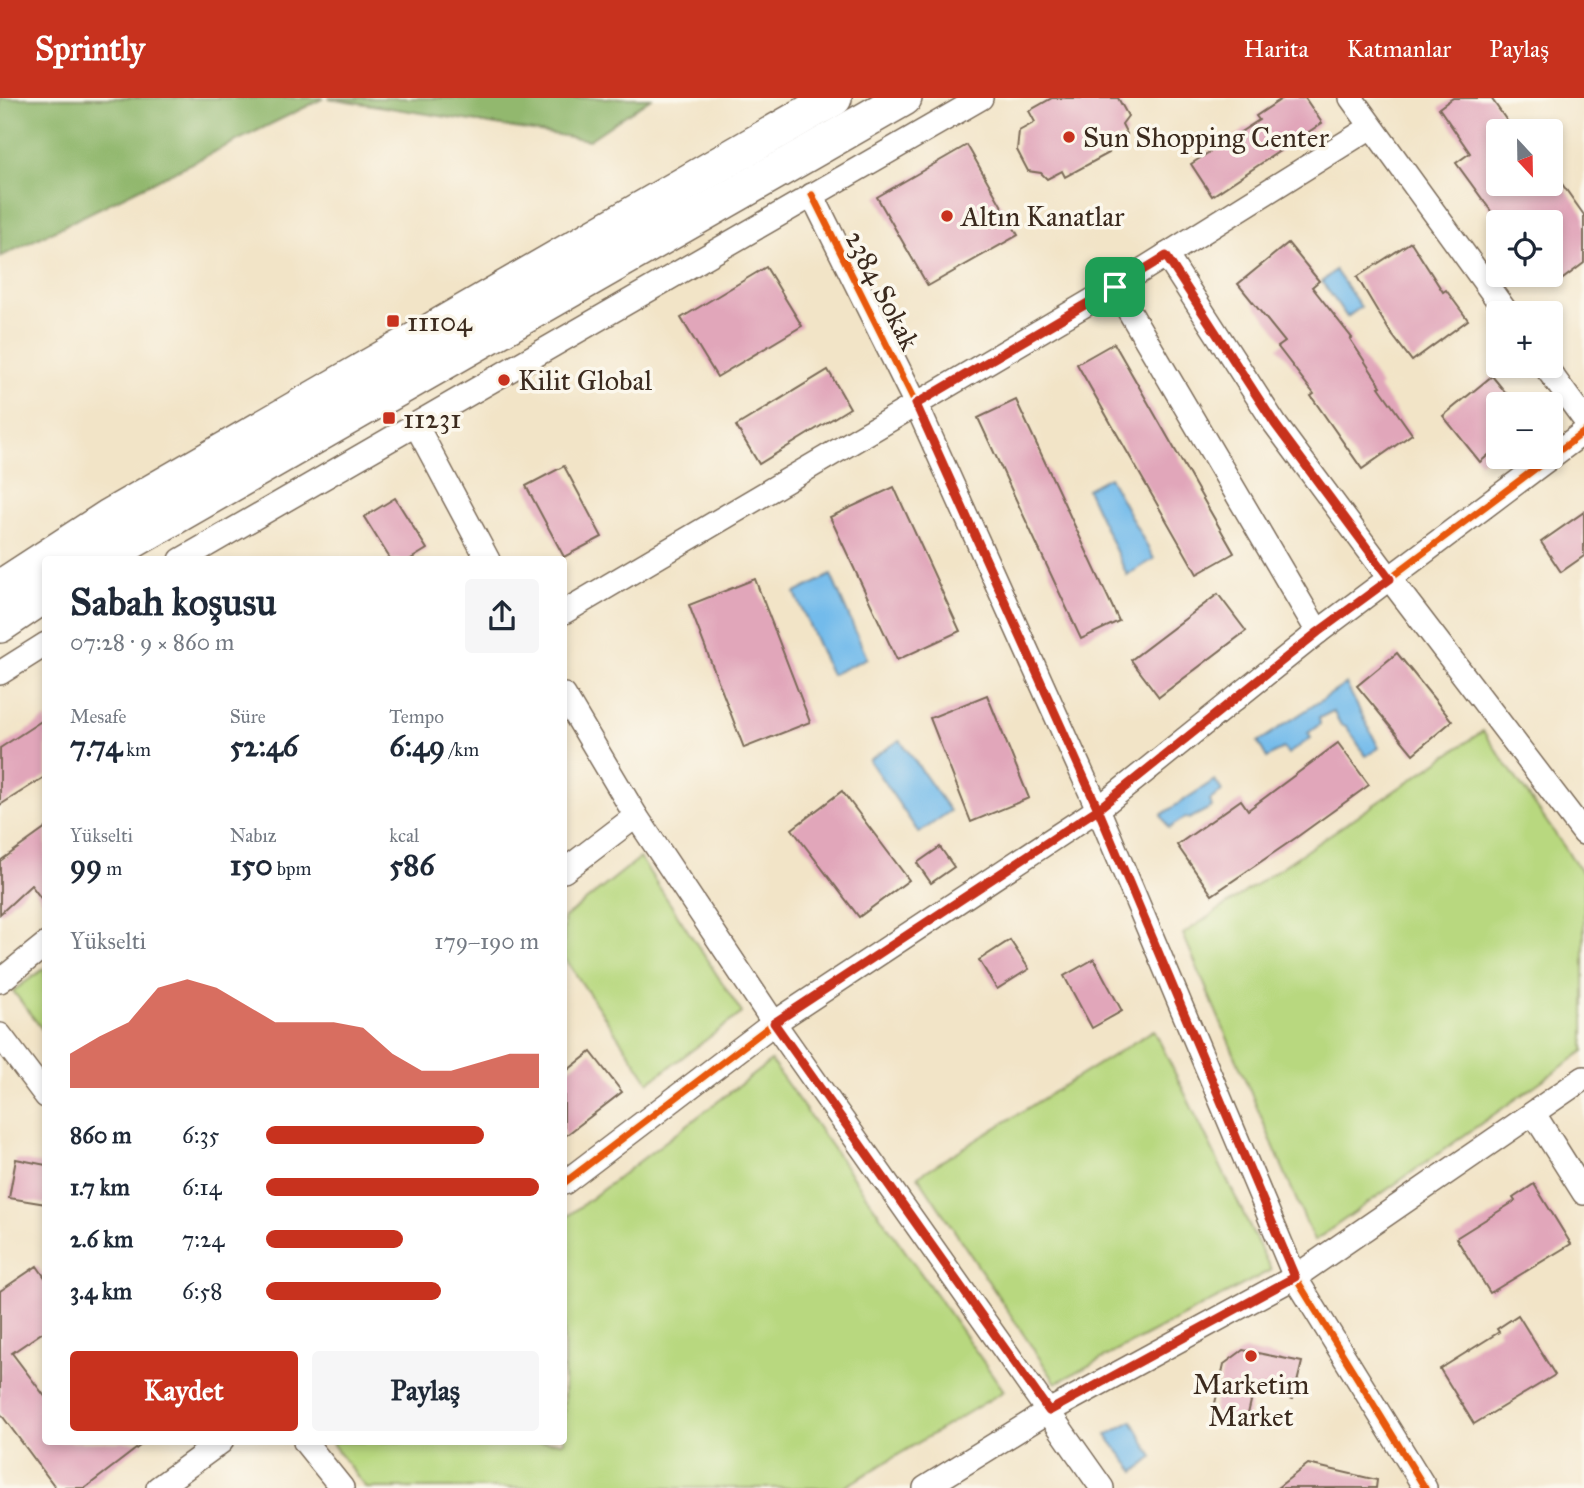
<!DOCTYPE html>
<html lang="tr">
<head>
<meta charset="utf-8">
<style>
  :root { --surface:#fff; --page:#f6f6f7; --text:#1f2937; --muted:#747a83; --accent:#c8321e }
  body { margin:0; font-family:"IM FELL Great Primer",serif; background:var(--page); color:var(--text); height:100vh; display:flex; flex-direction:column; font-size:26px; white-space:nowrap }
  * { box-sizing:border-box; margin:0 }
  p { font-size:23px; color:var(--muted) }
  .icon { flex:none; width:38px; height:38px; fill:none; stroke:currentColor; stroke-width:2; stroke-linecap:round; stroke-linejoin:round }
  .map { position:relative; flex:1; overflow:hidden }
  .details { position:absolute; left:42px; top:458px; width:525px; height:889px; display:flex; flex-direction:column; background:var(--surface); border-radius:7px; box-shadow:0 4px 10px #0003 }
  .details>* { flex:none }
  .needle { width:46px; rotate:158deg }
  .buttons { position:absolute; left:1486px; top:21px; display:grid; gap:14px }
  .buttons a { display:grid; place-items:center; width:77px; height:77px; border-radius:7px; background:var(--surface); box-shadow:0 4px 10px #0003; font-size:35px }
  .pin { position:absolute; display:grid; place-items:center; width:60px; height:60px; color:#fff; margin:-30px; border-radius:14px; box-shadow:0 4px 10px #0006 }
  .round { display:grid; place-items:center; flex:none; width:74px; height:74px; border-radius:7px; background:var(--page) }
  .summary { display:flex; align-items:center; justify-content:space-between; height:119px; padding:0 28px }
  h1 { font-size:38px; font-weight:800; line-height:52px }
  .metrics { display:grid; grid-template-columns:repeat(3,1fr); gap:10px; height:119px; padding:7px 28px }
  .metrics div { display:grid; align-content:center }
  .metrics b { font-size:30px; font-weight:800 }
  .metrics small { font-size:19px; font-weight:400 }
  .metrics p { font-size:19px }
  .chart { height:196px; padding:14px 28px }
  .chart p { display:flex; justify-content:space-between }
  .chart svg { width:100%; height:126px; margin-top:7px; fill:var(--accent); opacity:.7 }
  .button { display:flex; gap:14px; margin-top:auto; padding:14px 28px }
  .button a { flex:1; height:80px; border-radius:7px; background:var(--accent); color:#fff; font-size:28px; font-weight:800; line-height:80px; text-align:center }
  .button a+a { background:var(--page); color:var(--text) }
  ul { padding:0 28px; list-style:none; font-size:23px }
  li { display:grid; grid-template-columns:112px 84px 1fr; align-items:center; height:52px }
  li i { height:18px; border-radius:9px; background:var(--accent) }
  header { display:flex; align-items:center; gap:42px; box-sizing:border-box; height:98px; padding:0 35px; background:var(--accent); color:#fff }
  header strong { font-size:33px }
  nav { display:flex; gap:38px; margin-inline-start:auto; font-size:24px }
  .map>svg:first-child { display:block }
  .green { fill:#b8d87f; stroke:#7a814e; stroke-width:2 }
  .forest { fill:#92b86e; stroke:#667146; stroke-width:2 }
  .water { fill:#73bbeb; stroke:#577284; stroke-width:2 }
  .building { fill:#e1a6ba }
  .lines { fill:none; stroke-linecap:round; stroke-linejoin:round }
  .street-casing { stroke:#7b6b59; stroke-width:26 }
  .primary-casing { stroke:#7b6b59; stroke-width:38 }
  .street { stroke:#fff; stroke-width:23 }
  .primary { stroke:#fff; stroke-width:35 }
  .cycleway-casing { stroke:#fbf7ec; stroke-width:11 }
  .cycleway { stroke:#e8590c; stroke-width:7 }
  .route-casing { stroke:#fff; stroke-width:14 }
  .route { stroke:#c8321e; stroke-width:9 }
  .poi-dot { fill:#c8321e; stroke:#fbf7ec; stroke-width:2.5 }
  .labels { text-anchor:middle; stroke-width:7; stroke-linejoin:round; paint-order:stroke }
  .poi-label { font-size:28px; fill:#3b2a1e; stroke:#fbf7ec; text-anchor:start }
  .street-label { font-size:28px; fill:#3b2a1e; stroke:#fbf7ec }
</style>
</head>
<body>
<header>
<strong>Sprintly</strong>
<nav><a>Harita</a><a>Katmanlar</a><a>Paylaş</a></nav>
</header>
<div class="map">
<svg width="1584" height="1390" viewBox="0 0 1584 1390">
  <rect width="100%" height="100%" fill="#fbf7ec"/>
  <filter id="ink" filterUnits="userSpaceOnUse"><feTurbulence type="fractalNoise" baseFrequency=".0143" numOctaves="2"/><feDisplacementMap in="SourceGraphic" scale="14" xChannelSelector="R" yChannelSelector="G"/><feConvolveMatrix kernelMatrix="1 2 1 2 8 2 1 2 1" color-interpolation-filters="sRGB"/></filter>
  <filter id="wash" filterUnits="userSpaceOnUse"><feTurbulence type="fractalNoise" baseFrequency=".00686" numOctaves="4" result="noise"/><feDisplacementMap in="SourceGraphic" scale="28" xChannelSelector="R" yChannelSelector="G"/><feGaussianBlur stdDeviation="1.57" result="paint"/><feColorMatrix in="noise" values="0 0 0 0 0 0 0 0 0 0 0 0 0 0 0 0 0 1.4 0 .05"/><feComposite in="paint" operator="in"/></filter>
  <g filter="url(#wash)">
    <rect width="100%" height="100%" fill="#f2e4c7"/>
    <!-- green -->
    <g class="green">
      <path d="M1483 633 1584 777V953L1314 1143 1183 836Z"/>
      <path d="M640 760 742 915 649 984 564 859V820Z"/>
      <path d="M45 870V935L13 893Z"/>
      <path d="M1154 932 1271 1172 1056 1285 918 1078Z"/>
      <path d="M771 963 1004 1293 843 1390H366L331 1344H564V1121Z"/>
    </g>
    <!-- forest -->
    <g class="forest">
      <path d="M0 0H324L0 159Z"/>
      <path d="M328 0H651L589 42Z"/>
    </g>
    <!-- water -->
    <g class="water">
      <path d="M1335 172 1361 209 1347 219 1322 184Z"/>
      <path d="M1109 379 1154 461 1127 477 1087 391Z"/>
      <path d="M831 477 867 560 831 577 795 495Z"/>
      <path d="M1346 586 1379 650 1366 658 1346 628 1341 627 1333 613 1319 620 1320 626 1308 635 1311 640 1288 656 1283 650 1267 660 1258 644Z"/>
      <path d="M900 642 950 713 919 735 869 662Z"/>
      <path d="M1215 682 1222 693 1210 702 1212 709 1189 721 1186 719 1169 730 1161 717Z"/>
      <path d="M1132 1323 1153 1359 1135 1374 1106 1337Z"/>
    </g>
    <g id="blocks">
      <!-- building -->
      <g class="building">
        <path d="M1052 0H1118L1128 18 1122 26 1127 36 1105 48 1109 55 1065 79 1062 73 1047 81 1041 75 1028 73 1017 52 1019 33 1035 24 1029 13Z"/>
        <path d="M1283 0H1305L1322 25 1212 98 1191 66 1259 22 1256 18Z"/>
        <path d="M1453 0H1491L1514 33H1498V86H1562L1584 117V165L1560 183 1550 170V124H1499L1456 65 1470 55 1439 10Z"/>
        <path d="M967 47 1018 137 928 188 877 99Z"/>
        <path d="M1411 144 1443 194 1446 192 1468 222 1412 263 1390 234 1357 179Z"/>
        <path d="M1288 145 1319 183 1312 189 1352 240 1350 241 1381 288 1379 289 1412 336 1362 371 1311 298 1314 296 1278 249 1285 244 1238 186Z"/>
        <path d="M766 169 802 228 717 279 681 220Z"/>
        <path d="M1114 245 1234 455 1197 476 1077 266Z"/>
        <path d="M828 272 850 310 759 366 736 328Z"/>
        <path d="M1492 278 1515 306H1498V349L1480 364 1443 318Z"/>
        <path d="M1016 302 1119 523 1081 541 978 320Z"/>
        <path d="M564 368 602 439 564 459 526 388Z"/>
        <path d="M894 389 960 533 897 562 830 419Z"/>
        <path d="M395 400 427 451 409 462H391L364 419Z"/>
        <path d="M1584 414V458L1561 474 1541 444Z"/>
        <path d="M755 481 810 624 744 650 689 507Z"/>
        <path d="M1218 496 1246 533 1159 599 1131 562Z"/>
        <path d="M1397 555 1452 623 1413 656 1357 588Z"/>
        <path d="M987 597 1029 700 971 724 930 620Z"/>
        <path d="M46 620V678L0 707V650Z"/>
        <path d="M1338 645 1369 687 1297 739 1212 797 1177 747 1241 702 1248 712Z"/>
        <path d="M842 693 909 782 859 819 792 731Z"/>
        <path d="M46 730V807L31 787 0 816V763Z"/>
        <path d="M940 749 954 769 931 785 917 765Z"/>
        <path d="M1010 842 1029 871 997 891 979 862Z"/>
        <path d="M1094 861 1122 913 1092 930 1064 878Z"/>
        <path d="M591 954 622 994 564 1039V975Z"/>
        <path d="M16 1061 46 1067V1106L9 1100Z"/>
        <path d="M1534 1086 1571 1146 1490 1195 1456 1140 1515 1103 1513 1100Z"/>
        <path d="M37 1168 46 1181V1232L12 1255 46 1300V1344H145L85 1390H56L0 1315V1193Z"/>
        <path d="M1518 1217 1555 1277 1474 1326 1440 1271 1499 1234 1497 1231Z"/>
        <path d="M1243 1252 1302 1264 1293 1301 1254 1290 1246 1325 1213 1314 1224 1266Z"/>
        <path d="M1308 1366 1377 1382 1376 1390H1277Z"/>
      </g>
    </g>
  </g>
  <g filter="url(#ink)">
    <use href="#blocks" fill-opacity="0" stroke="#7b6b59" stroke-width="2"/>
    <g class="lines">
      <defs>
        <g id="street">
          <path d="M1351 0 1507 215"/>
          <path d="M812 97 916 306 1098 711 1295 1179 1425 1390"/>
          <path d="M1166 157 1275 326 1390 481 1584 735"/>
          <path d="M1115 189 1318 534"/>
          <path d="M1545 268 1584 321"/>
          <path d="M416 327 488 462"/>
          <path d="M181 462 981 0"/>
          <path d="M564 514 1115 189 1371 29"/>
          <path d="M0 575 46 546"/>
          <path d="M564 597 636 718 774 925 1102 1390"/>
          <path d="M564 773 636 718"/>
          <path d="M0 883 46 846"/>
          <path d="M0 937 46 998"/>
          <path d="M1534 1016 1584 1095"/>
          <path d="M564 1085 774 925 1098 711 1318 534 1584 334"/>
          <path d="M305 1344 342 1390"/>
          <path d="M158 1390 221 1344"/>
          <path d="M925 1390 1049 1313 1295 1179 1584 980"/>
        </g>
        <g id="primary">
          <path d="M99 462 904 0"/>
          <path d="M0 490 109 419 834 0"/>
          <path d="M0 527 46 496"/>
        </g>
      </defs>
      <!-- street casing -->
      <use href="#street" class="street-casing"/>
      <!-- primary casing -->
      <use href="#primary" class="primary-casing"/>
      <!-- street -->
      <use href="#street" class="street"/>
      <!-- primary -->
      <use href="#primary" class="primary"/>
      <defs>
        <g id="cycleway">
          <path d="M812 97 916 306 1098 711 1295 1179 1425 1390"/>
          <path d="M564 1085 774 925 1098 711 1318 534 1584 334"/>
        </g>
      </defs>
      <!-- cycleway casing -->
      <use href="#cycleway" class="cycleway-casing"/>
      <!-- cycleway -->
      <use href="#cycleway" class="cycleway"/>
    </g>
  </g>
  <g class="lines" filter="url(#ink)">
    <defs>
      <path id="route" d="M1115 189 916 306 1098 711 1295 1179 1049 1313 774 925 1098 711 1318 534 1390 481 1275 326 1166 158 1115 189"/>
    </defs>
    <!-- route casing -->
    <use href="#route" class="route-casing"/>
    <!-- route -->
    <use href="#route" class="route"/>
  </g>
  <!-- markers -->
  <g class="poi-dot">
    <circle cx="1069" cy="39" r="7"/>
    <circle cx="947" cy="118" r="7"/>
    <rect x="386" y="216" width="14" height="14" rx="3.5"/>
    <circle cx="504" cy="282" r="7"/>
    <rect x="382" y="313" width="14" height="14" rx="3.5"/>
    <circle cx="1251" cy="1258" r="7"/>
  </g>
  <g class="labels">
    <!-- poi labels -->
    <g class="poi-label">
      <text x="1083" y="49">Sun Shopping Center</text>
      <text x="961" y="128">Altın Kanatlar</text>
      <text x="407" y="233">11104</text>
      <text x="518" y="292">Kilit Global</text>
      <text x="403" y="330">11231</text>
      <text x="1251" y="1296" text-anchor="middle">Marketim<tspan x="1251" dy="32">Market</tspan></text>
    </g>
    <!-- street labels -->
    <g class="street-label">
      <text transform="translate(883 192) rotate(63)" y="10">2384 Sokak</text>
    </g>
  </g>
</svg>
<div class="buttons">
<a><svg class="needle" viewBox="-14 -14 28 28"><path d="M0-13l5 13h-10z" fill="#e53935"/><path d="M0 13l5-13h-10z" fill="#747a83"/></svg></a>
<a><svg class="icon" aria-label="locate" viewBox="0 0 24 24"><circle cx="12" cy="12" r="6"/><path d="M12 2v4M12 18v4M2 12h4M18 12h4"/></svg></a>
<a>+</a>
<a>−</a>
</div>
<div class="pin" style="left:1115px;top:189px;background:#1e9e55"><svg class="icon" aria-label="arrive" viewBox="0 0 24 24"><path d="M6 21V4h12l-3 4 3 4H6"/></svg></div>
<section class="details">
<div class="summary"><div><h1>Sabah koşusu</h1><p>07:28 · 9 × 860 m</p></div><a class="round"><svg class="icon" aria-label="share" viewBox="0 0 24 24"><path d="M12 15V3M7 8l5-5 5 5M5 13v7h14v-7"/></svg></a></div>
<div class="metrics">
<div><p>Mesafe</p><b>7.74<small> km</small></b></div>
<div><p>Süre</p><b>52:46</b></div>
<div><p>Tempo</p><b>6:49<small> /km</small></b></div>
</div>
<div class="metrics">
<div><p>Yükselti</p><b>99<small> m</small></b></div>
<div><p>Nabız</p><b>150<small> bpm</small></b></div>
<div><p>kcal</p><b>586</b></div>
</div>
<div class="chart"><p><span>Yükselti</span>179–190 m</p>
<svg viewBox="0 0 160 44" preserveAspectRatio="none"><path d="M0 44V32L10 26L20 21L30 9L40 6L50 9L60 15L70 21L80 21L90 21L100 23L110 32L120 38L130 38L140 35L150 32L160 32V44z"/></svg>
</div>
<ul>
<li><b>860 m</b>6:35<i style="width:80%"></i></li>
<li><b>1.7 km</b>6:14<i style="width:100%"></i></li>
<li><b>2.6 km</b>7:24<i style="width:50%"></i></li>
<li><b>3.4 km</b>6:58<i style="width:64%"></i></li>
</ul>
<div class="button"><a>Kaydet</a><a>Paylaş</a></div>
</section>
</div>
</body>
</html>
